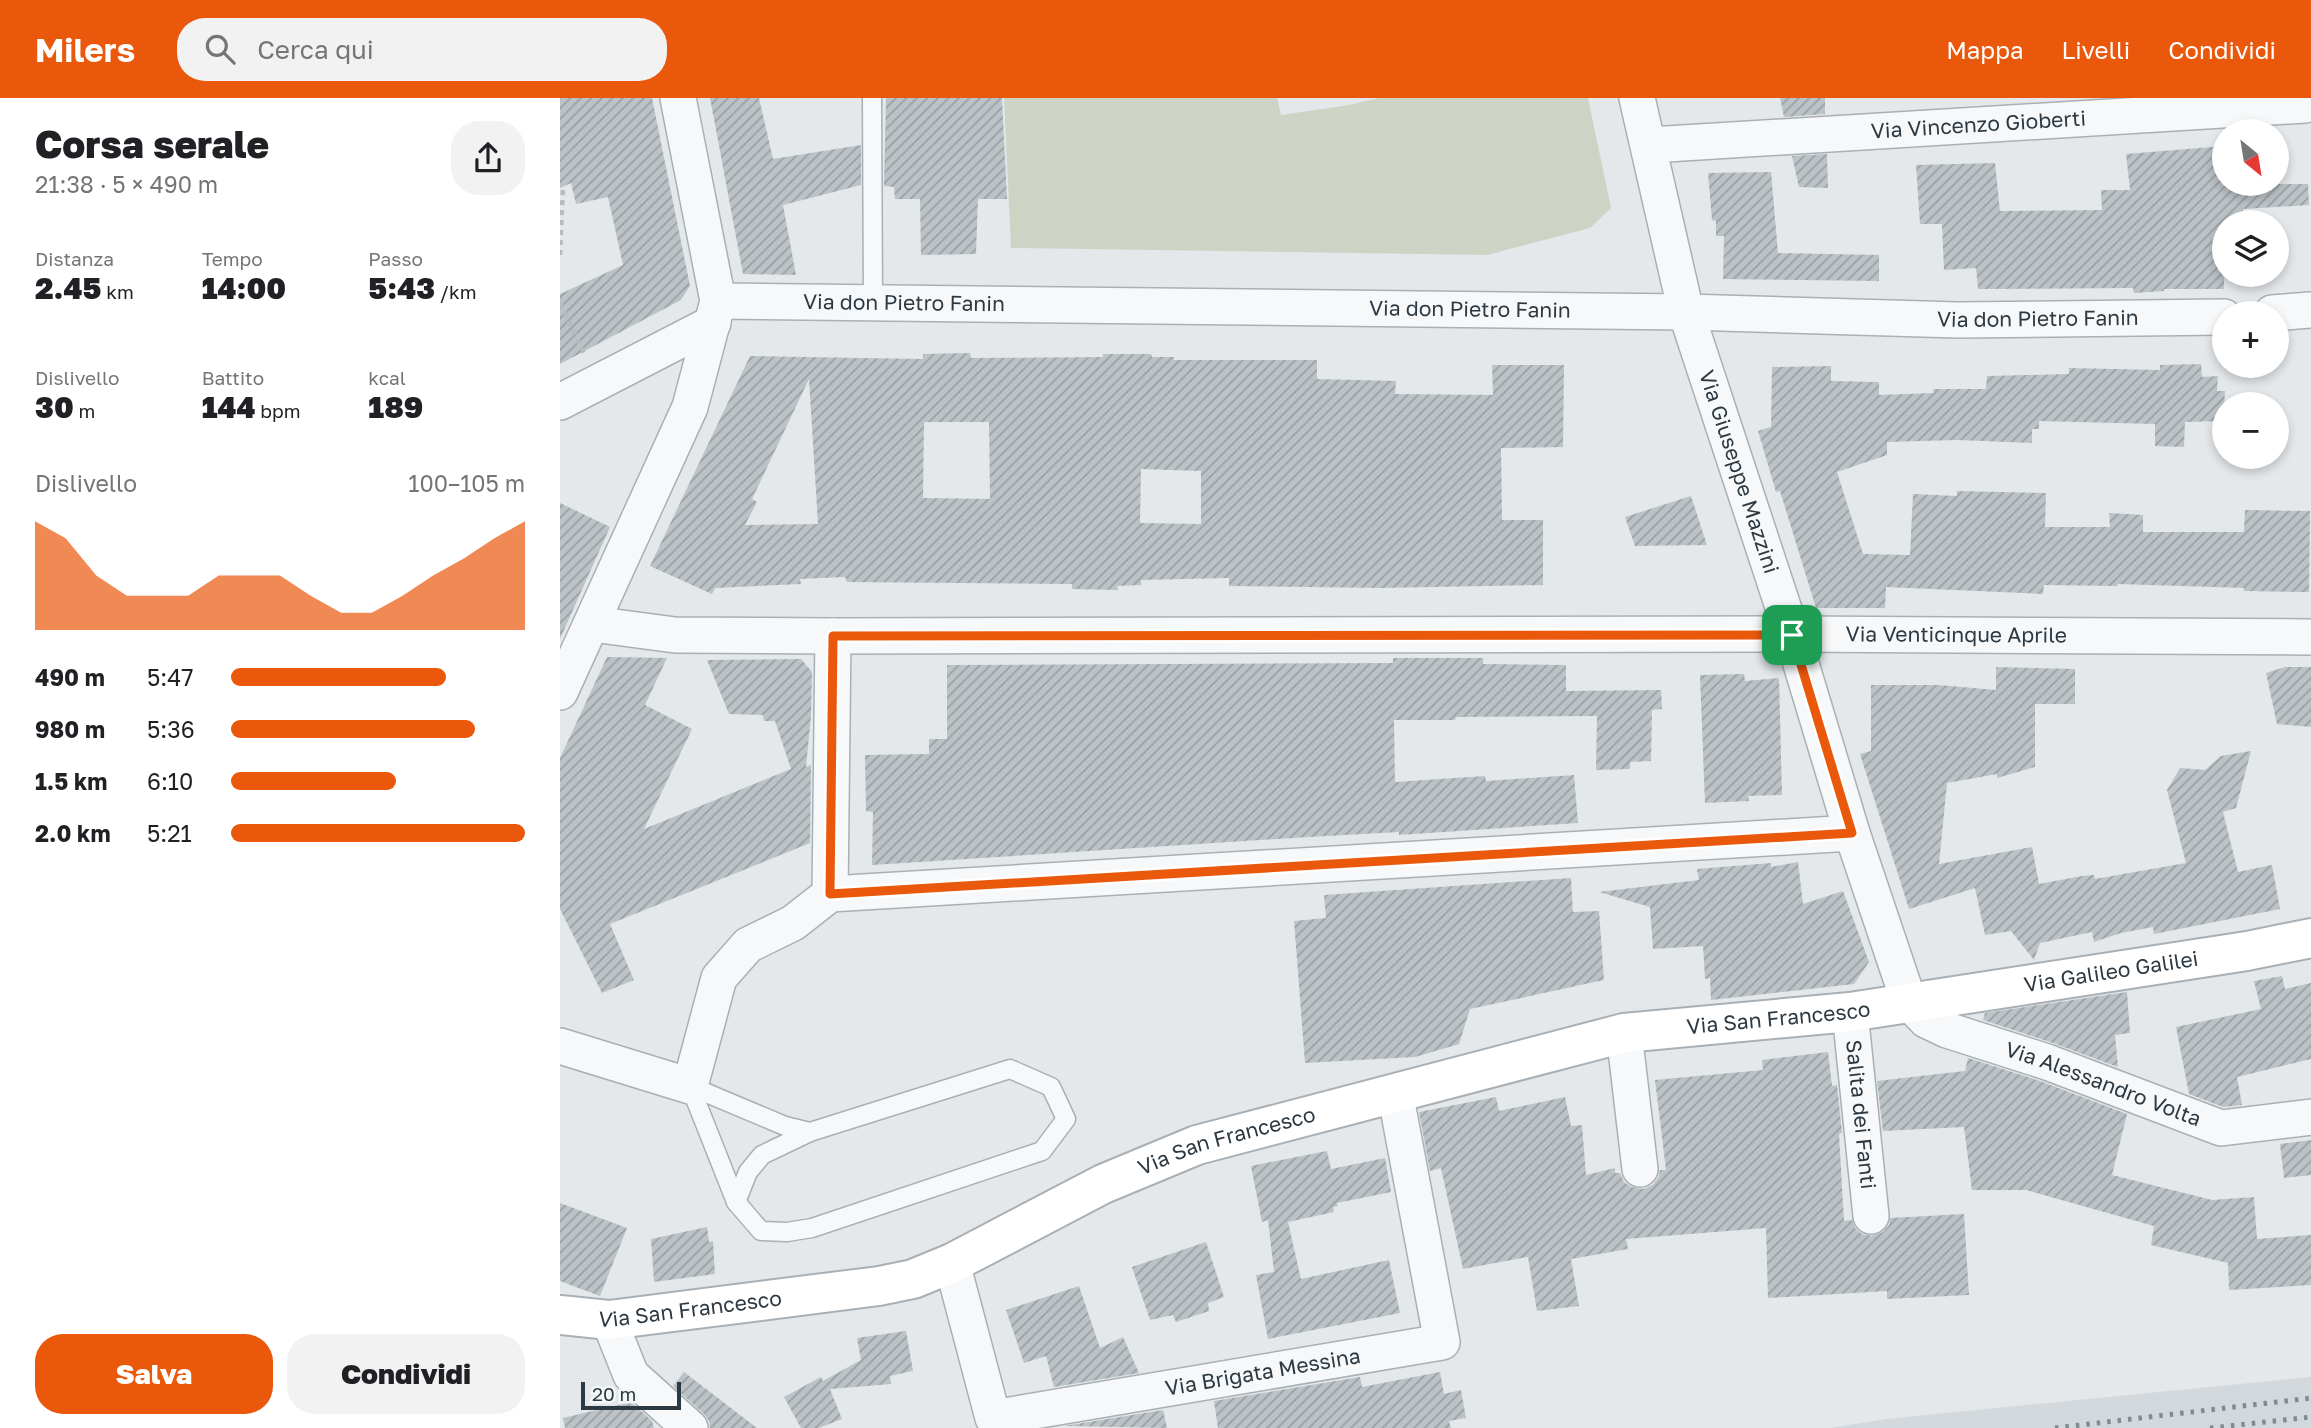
<!DOCTYPE html>
<html lang="it">
<head>
<meta charset="utf-8">
<style>
  :root { --surface:#fff; --page:#f2f2f2; --text:#202124; --muted:#757577; --accent:#ea580c }
  body { margin:0; font-family:"Golos Text",sans-serif; background:var(--page); color:var(--text); height:100vh; display:flex; flex-direction:column; font-size:26px; white-space:nowrap }
  * { box-sizing:border-box; margin:0 }
  p { font-size:23px; color:var(--muted) }
  .icon { flex:none; width:38px; height:38px; fill:none; stroke:currentColor; stroke-width:2; stroke-linecap:round; stroke-linejoin:round }
  .map { position:relative; flex:1; overflow:hidden }
  .drawer { display:flex; flex-direction:column; background:var(--surface); width:560px }
  .drawer>* { flex:none }
  .needle { width:46px; rotate:150deg }
  .buttons { position:absolute; left:1652px; top:21px; display:grid; gap:14px }
  .buttons a { display:grid; place-items:center; width:77px; height:77px; border-radius:50%; background:var(--surface); box-shadow:0 4px 10px #0003; font-size:35px }
  .scale { position:absolute; left:21px; bottom:18px; width:100px; box-sizing:border-box; padding-left:7px; border:4px solid #2d3942; border-top:0; font-size:19px; line-height:24px; white-space:nowrap; color:#2d3942; -webkit-text-stroke:5px #f4f7f8; paint-order:stroke }
  .pin { position:absolute; display:grid; place-items:center; width:60px; height:60px; color:#fff; margin:-30px; border-radius:14px; box-shadow:0 4px 10px #0006 }
  .round { display:grid; place-items:center; flex:none; width:74px; height:74px; border-radius:28px; background:var(--page) }
  .head { display:flex; align-items:center; justify-content:space-between; height:119px; padding:0 35px }
  h1 { font-size:38px; font-weight:800; line-height:52px }
  .stats { display:grid; grid-template-columns:repeat(3,1fr); gap:10px; height:119px; padding:7px 35px }
  .stats div { display:grid; align-content:center }
  .stats b { font-size:30px; font-weight:800 }
  .stats small { font-size:19px; font-weight:400 }
  .stats p { font-size:19px }
  .chart { height:196px; padding:14px 35px }
  .chart p { display:flex; justify-content:space-between }
  .chart svg { width:100%; height:126px; margin-top:7px; fill:var(--accent); opacity:.7 }
  .action { display:flex; gap:14px; margin-top:auto; padding:14px 35px }
  .action a { flex:1; height:80px; border-radius:28px; background:var(--accent); color:#fff; font-size:28px; font-weight:800; line-height:80px; text-align:center }
  .action a+a { background:var(--page); color:var(--text) }
  ul { padding:0 35px; list-style:none; font-size:23px }
  li { display:grid; grid-template-columns:112px 84px 1fr; align-items:center; height:52px }
  li i { height:18px; border-radius:9px; background:var(--accent) }
  header { display:flex; align-items:center; gap:42px; box-sizing:border-box; height:98px; padding:0 35px; background:var(--accent); color:#fff }
  header strong { font-size:33px }
  nav { display:flex; gap:38px; margin-inline-start:auto; font-size:24px }
  .search { width:490px; height:63px; background:var(--page); display:flex; align-items:center; gap:18px; box-sizing:border-box; padding:0 24px; border-radius:28px; color:var(--muted); font-size:26px }
  main { display:flex; flex:1; min-height:0 }
  .map>svg:first-child { display:block }
  .built { fill:#d2d8dc }
  .pitch { fill:#cdd4c6 }
  .building { fill:url(#building-hatch); fill-rule:evenodd }
  .lines { fill:none; stroke-linecap:round; stroke-linejoin:round }
  .lane-casing { stroke:#a9b0b5; stroke-width:21 }
  .street-casing { stroke:#a9b0b5; stroke-width:38 }
  .secondary-casing { stroke:#a9b0b5; stroke-width:42 }
  .path { stroke:#b6bbbe; stroke-width:4.5; stroke-dasharray:5 5; stroke-linecap:butt }
  .lane { stroke:#f7f8f9; stroke-width:18 }
  .street { stroke:#f7f8f9; stroke-width:35 }
  .secondary { stroke:#fff; stroke-width:38 }
  .rail { stroke:#7f8b93; stroke-width:5; stroke-dasharray:3.5 7; stroke-linecap:butt }
  .route-casing { stroke:#fff; stroke-width:14 }
  .route { stroke:#ea580c; stroke-width:9 }
  .labels { text-anchor:middle; stroke-width:5; stroke-linejoin:round; paint-order:stroke }
  .street-label { font-size:21px; fill:#2d3942; stroke:#f4f7f8 }
</style>
</head>
<body>
<header>
<strong>Milers</strong>
<div class="search"><svg class="icon" aria-label="search" viewBox="0 0 24 24"><circle cx="10" cy="10" r="6"/><path d="M15 15l6 6"/></svg>Cerca qui</div>
<nav><a>Mappa</a><a>Livelli</a><a>Condividi</a></nav>
</header>
<main>
<section class="drawer">
<div class="head"><div><h1>Corsa serale</h1><p>21:38 · 5 × 490 m</p></div><a class="round"><svg class="icon" aria-label="share" viewBox="0 0 24 24"><path d="M12 15V3M7 8l5-5 5 5M5 13v7h14v-7"/></svg></a></div>
<div class="stats">
<div><p>Distanza</p><b>2.45<small> km</small></b></div>
<div><p>Tempo</p><b>14:00</b></div>
<div><p>Passo</p><b>5:43<small> /km</small></b></div>
</div>
<div class="stats">
<div><p>Dislivello</p><b>30<small> m</small></b></div>
<div><p>Battito</p><b>144<small> bpm</small></b></div>
<div><p>kcal</p><b>189</b></div>
</div>
<div class="chart"><p><span>Dislivello</span>100–105 m</p>
<svg viewBox="0 0 160 44" preserveAspectRatio="none"><path d="M0 44V6L10 12L20 25L30 32L40 32L50 32L60 25L70 25L80 25L90 32L100 38L110 38L120 32L130 25L140 19L150 12L160 6V44z"/></svg>
</div>
<ul>
<li><b>490 m</b>5:47<i style="width:73%"></i></li>
<li><b>980 m</b>5:36<i style="width:83%"></i></li>
<li><b>1.5 km</b>6:10<i style="width:56%"></i></li>
<li><b>2.0 km</b>5:21<i style="width:100%"></i></li>
</ul>
<div class="action"><a>Salva</a><a>Condividi</a></div>
</section>
<div class="map">
<svg width="1751" height="1330" viewBox="0 0 1751 1330">
  <defs>
    <pattern id="building-hatch" width="6" height="6" patternUnits="userSpaceOnUse" patternTransform="scale(1.75)"><rect width="6" height="6" fill="#bcc3c7"/><path d="M-1 1l2-2M0 6l6-6M5 7l2-2" fill="none" stroke="#999fa3"/></pattern>
  </defs>
  <rect width="100%" height="100%" fill="#e4e8eb"/>
  <!-- built -->
  <path class="built" d="M1751 1279V1330H1270L1326 1321Z"/>
  <!-- pitch -->
  <path class="pitch" d="M444 0H717L721 17 789 7 819 0H1028L1051 110 1030 130 927 157 451 150Z"/>
  <!-- building -->
  <g class="building">
    <path d="M0 0H92L130 188 121 202 0 266V196L63 167 48 99 16 106 11 85 0 90Z"/>
    <path d="M150 0H199L213 61 301 47V87L223 107 236 177 183 176Z"/>
    <path d="M326 0H442L447 101H418L416 156 361 157 360 101H335L334 89 324 88Z"/>
    <path d="M1220 0H1265V16L1224 19Z"/>
    <path d="M1664 48V86H1748L1749 107 1683 111 1684 124H1664V191H1604V193L1574 195 1573 190 1418 191 1416 170 1384 172 1382 126H1360L1356 67 1435 65 1440 113 1542 112 1541 92H1570L1566 56Z"/>
    <path d="M1267 56 1268 90 1239 89 1232 58Z"/>
    <path d="M1211 74 1218 155 1319 157V183L1163 181 1164 138H1156V123L1152 122 1148 75Z"/>
    <path d="M410 255 411 260 543 259V256H591L592 259H614V262H757V281L836 283 835 296 933 297 932 267H1004L1003 349 941 350 942 422H983V487L821 490 669 488V480L581 482V487L557 488 558 492 512 491V486L287 484 285 479 240 481 241 486 155 490 152 496 90 468 190 258 363 261V256ZM249 281 258 426 185 427 197 404 192 401ZM364 324H429L430 401 363 400ZM581 371 641 373V426L580 425Z"/>
    <path d="M1641 266 1642 279 1658 278 1657 293H1665L1663 323 1625 324 1624 349 1595 348V326L1479 323V331H1472V345L1397 342 1327 344V357L1277 374 1303 456 1350 457 1353 396 1397 398V393L1486 395 1485 429H1550L1549 415 1583 417V434H1684L1685 412 1750 413 1749 494 1684 493V490L1558 486 1557 488 1484 487 1483 496 1326 489 1325 510H1256L1220 393 1216 394 1198 333 1211 329 1212 269 1271 268V283L1319 284V297L1374 295 1373 291H1426L1427 278 1509 276V270L1600 272V267Z"/>
    <path d="M1131 398 1147 447 1075 448 1065 419Z"/>
    <path d="M0 405 50 429 0 541Z"/>
    <path d="M47 559 107 560 85 607 132 631 84 731 231 671 215 623H204L203 617 169 616 147 562 241 561 252 574 251 618 246 669 251 667 250 745 50 826 74 882 42 895 0 811V660Z"/>
    <path d="M833 560H923V566L1006 567V593L1101 592 1102 611 1092 612 1091 663 1070 664V671L1036 672 1037 618 896 619 895 622H834L835 684 925 678 926 683 1014 677 1018 725 839 737V734L749 739 312 767 313 714 306 713 305 657 369 656V641H387V567L833 565Z"/>
    <path d="M1436 569 1515 571V606H1475V669L1437 680V676L1387 685 1379 766 1472 749 1479 786 1522 778 1534 777 1535 781 1626 765 1607 692 1620 670 1645 672 1661 658 1691 653 1676 710 1663 714 1678 774 1712 767 1720 811 1594 836 1593 829 1561 835 1534 844 1532 834 1480 845 1474 862 1451 833 1425 837 1415 790 1349 811 1300 656 1311 653V587H1379L1436 592Z"/>
    <path d="M1725 569H1751V629L1717 626 1706 575Z"/>
    <path d="M1184 576 1185 583 1219 580 1222 697 1188 698 1189 703 1145 705 1140 577Z"/>
    <path d="M1238 764 1243 806 1283 793 1309 864 1294 886 1151 902 1150 880 1145 881 1143 848 1093 851 1090 809 1039 794 1139 782 1137 771 1211 765V769Z"/>
    <path d="M1011 780 1013 814 1039 813 1044 882 910 911 899 946 855 959 745 965 734 823 766 820 764 797Z"/>
    <path d="M1722 878 1725 891 1751 885V961L1677 979 1682 1007 1663 1009 1629 996 1616 929 1701 911 1694 883Z"/>
    <path d="M1567 894 1570 935 1555 937 1558 969 1493 945 1423 922 1425 915Z"/>
    <path d="M1268 954 1272 988 1277 987 1282 1035 1279 1036 1284 1123 1292 1122 1295 1130 1302 1136 1312 1138 1323 1134 1329 1127 1330 1120 1404 1116 1409 1197 1327 1201V1193L1208 1200 1206 1130 1066 1141 1068 1151 1011 1161 1019 1208 977 1213 968 1159 903 1171 881 1070 870 1073 859 1014 936 999 939 1013 1005 999 1011 1028 1022 1027 1026 1077 1055 1070V1075H1060L1064 1084 1071 1089 1083 1091 1093 1087 1098 1080 1100 1072H1106L1095 982 1203 972 1202 962Z"/>
    <path d="M1408 960 1480 983 1567 1016 1552 1077 1652 1102 1694 1099 1697 1141 1751 1137V1187L1669 1192 1668 1165 1591 1147 1594 1128 1466 1092H1412L1404 1029 1323 1033 1317 983 1405 973Z"/>
    <path d="M1751 1042V1077L1724 1080 1720 1046Z"/>
    <path d="M767 1053 771 1071 825 1060 831 1094 777 1105 778 1108 773 1109 774 1114 728 1124 741 1181 829 1162 840 1215 708 1241 696 1177 714 1174 708 1122 702 1124 691 1068Z"/>
    <path d="M0 1105 67 1130 40 1198 0 1183Z"/>
    <path d="M147 1129 149 1144 153 1143 155 1176 94 1184 91 1141Z"/>
    <path d="M646 1144 664 1199 648 1205 649 1213 616 1224 613 1217 590 1222 572 1169Z"/>
    <path d="M519 1188 540 1250 563 1239 579 1275 494 1289 486 1258 464 1265 446 1212Z"/>
    <path d="M346 1233 353 1273 330 1278 331 1286 270 1291 282 1321 259 1330H241L224 1299 261 1279 263 1283 301 1262 297 1240Z"/>
    <path d="M124 1274 197 1330H150L149 1323 144 1316 113 1288Z"/>
    <path d="M880 1274 884 1296 901 1292 906 1320 889 1323 891 1330H658L654 1303 800 1279 802 1289Z"/>
    <path d="M71 1304 92 1323 94 1330H5L3 1320Z"/>
    <path d="M603 1312 607 1330 504 1328Z"/>
  </g>
  <g class="lines">
    <defs>
      <g id="lane">
        <path d="M312 0 313 205"/>
        <path d="M450 971 491 989 506 1021 482 1053 252 1130 227 1134 201 1133 176 1104 130 988 225 1028 250 1034Z"/>
        <path d="M176 1104 188 1074 202 1057 250 1034"/>
      </g>
      <g id="street">
        <path id="s1" d="M1077 0 1126 214 1232 536 1292 735 1349 904 1366 922 1387 932 1487 964 1661 1030 1751 1019"/>
        <path id="s2" d="M1090 47 1745 7"/>
        <path id="s3" d="M158 203 1126 214 1398 222 1664 219"/>
        <path d="M1712 215 1751 212"/>
        <path d="M0 304 153 225"/>
        <path id="s4" d="M32 526 115 537 273 538 1232 536 1751 539"/>
        <path d="M0 594 130 309 158 203 118 0"/>
        <path d="M270 796 1292 735"/>
        <path d="M270 796 273 538"/>
        <path id="s5" d="M1290 914 1311 1118"/>
        <path d="M1064 935 1080 1071"/>
        <path d="M0 948 130 988 159 880 188 847 233 825 270 796"/>
        <path id="s6" d="M392 1165 433 1320 882 1244 835 994"/>
        <path d="M49 1222 71 1277 130 1330"/>
      </g>
      <g id="secondary">
        <path id="s7" d="M0 1217 49 1222 319 1188 353 1181 392 1165 543 1086 637 1047 1064 935 1290 914 1687 853 1751 840"/>
      </g>
    </defs>
    <!-- lane casing -->
    <use href="#lane" class="lane-casing"/>
    <!-- street casing -->
    <use href="#street" class="street-casing"/>
    <!-- secondary casing -->
    <use href="#secondary" class="secondary-casing"/>
    <!-- path -->
    <g class="path">
      <path d="M0 157 3 89"/>
      <path d="M0 205 24 255"/>
    </g>
    <!-- lane -->
    <use href="#lane" class="lane"/>
    <!-- street -->
    <use href="#street" class="street"/>
    <!-- secondary -->
    <use href="#secondary" class="secondary"/>
    <!-- rail -->
    <g class="rail">
      <path d="M1495 1330 1751 1300"/>
      <path d="M1650 1330 1751 1319"/>
    </g>
  </g>
  <g class="lines">
    <defs>
      <path id="route" d="M1232 537 1292 735 270 796 273 538Z"/>
    </defs>
    <!-- route casing -->
    <use href="#route" class="route-casing"/>
    <!-- route -->
    <use href="#route" class="route"/>
  </g>
  <g class="labels">
    <!-- street labels -->
    <g class="street-label">
      <text dy="7" stroke="none"><textPath href="#s2" startOffset="329">Via Vincenzo Gioberti</textPath></text>
      <text dy="7" stroke="none"><textPath href="#s3" startOffset="186">Via don Pietro Fanin</textPath></text>
      <text dy="7" stroke="none"><textPath href="#s3" startOffset="752">Via don Pietro Fanin</textPath></text>
      <text dy="7" stroke="none"><textPath href="#s3" startOffset="1320">Via don Pietro Fanin</textPath></text>
      <text dy="7" stroke="none"><textPath href="#s1" startOffset="388">Via Giuseppe Mazzini</textPath></text>
      <text dy="7" stroke="none"><textPath href="#s4" startOffset="1365">Via Venticinque Aprile</textPath></text>
      <text dy="7" stroke="none"><textPath href="#s7" startOffset="1603">Via Galileo Galilei</textPath></text>
      <text dy="7" stroke="none"><textPath href="#s7" startOffset="1267">Via San Francesco</textPath></text>
      <text dy="7" stroke="none"><textPath href="#s1" startOffset="1158">Via Alessandro Volta</textPath></text>
      <text dy="7" stroke="none"><textPath href="#s5" startOffset="103">Salita dei Fanti</textPath></text>
      <text dy="7" stroke="none"><textPath href="#s7" startOffset="700">Via San Francesco</textPath></text>
      <text dy="7" stroke="none"><textPath href="#s7" startOffset="131">Via San Francesco</textPath></text>
      <text dy="7" stroke="none"><textPath href="#s6" startOffset="434">Via Brigata Messina</textPath></text>
    </g>
  </g>
</svg>
<div class="buttons">
<a><svg class="needle" viewBox="-14 -14 28 28"><path d="M0-13l5 13h-10z" fill="#e53935"/><path d="M0 13l5-13h-10z" fill="#757577"/></svg></a>
<a><svg class="icon" aria-label="layers" viewBox="0 0 24 24"><path d="M12 4l9 5-9 5-9-5zM3 14l9 5 9-5"/></svg></a>
<a>+</a>
<a>−</a>
</div>
<div class="scale">20 m</div>
<div class="pin" style="left:1232px;top:537px;background:#1e9e55"><svg class="icon" aria-label="arrive" viewBox="0 0 24 24"><path d="M6 21V4h12l-3 4 3 4H6"/></svg></div>
</div>
</main>
</body>
</html>
